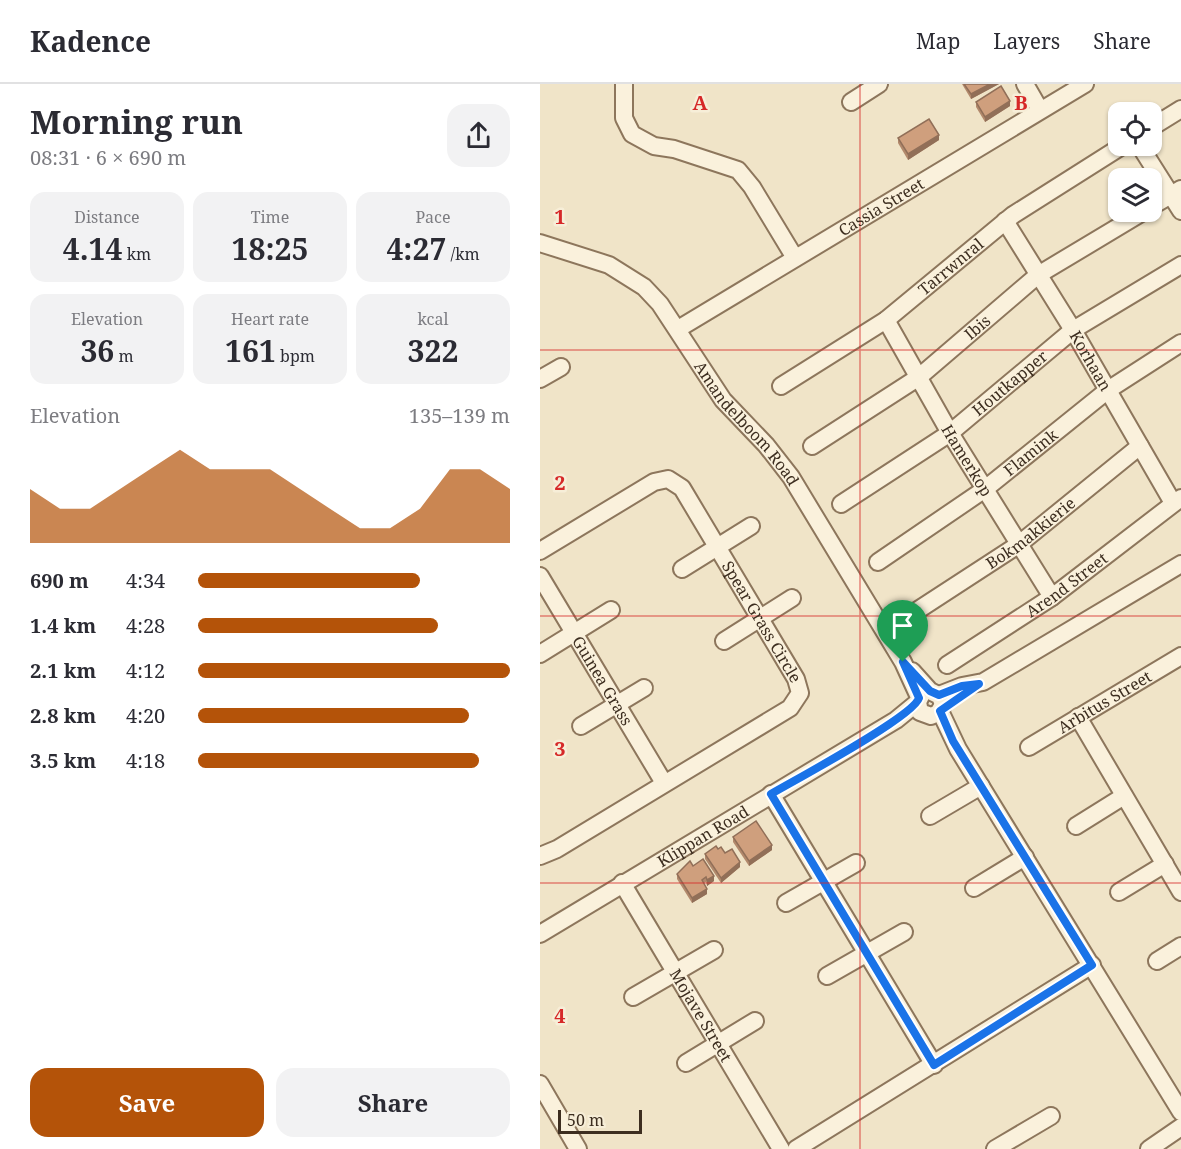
<!DOCTYPE html>
<html lang="en">
<head>
<meta charset="utf-8">
<style>
  :root { --surface:#fff; --page:#f2f2f3; --text:#2b2b33; --muted:#7c7c81; --line:#e1e1e2; --accent:#b45309 }
  body { margin:0; font-family:"Noto Serif",serif; background:var(--page); color:var(--text); height:100vh; display:flex; flex-direction:column; font-size:22px; white-space:nowrap }
  * { box-sizing:border-box; margin:0 }
  p { font-size:20px; color:var(--muted) }
  .icon { flex:none; width:33px; height:33px; fill:none; stroke:currentColor; stroke-width:2; stroke-linecap:round; stroke-linejoin:round }
  .map { position:relative; flex:1; overflow:hidden }
  .panel { display:flex; flex-direction:column; background:var(--surface); width:540px }
  .panel>* { flex:none }
  .buttons { position:absolute; left:568px; top:18px; display:grid; gap:12px }
  .buttons a { display:grid; place-items:center; width:54px; height:54px; border-radius:12px; background:var(--surface); box-shadow:0 2px 4px #0004; font-size:30px }
  .scale { position:absolute; left:18px; bottom:15px; width:84px; box-sizing:border-box; padding-left:6px; border:3px solid #3d2e20; border-top:0; font-size:16px; line-height:21px; white-space:nowrap; color:#3d2e20; -webkit-text-stroke:4px #f7eed8; paint-order:stroke }
  .pin { position:absolute; display:grid; place-items:center; width:51px; height:51px; color:#fff; margin:-62px -26px; border-radius:50% 50% 50% 0; rotate:-45deg; box-shadow:0 0 6px #0007 }
  .pin .icon { rotate:45deg }
  .round { display:grid; place-items:center; flex:none; width:63px; height:63px; border-radius:18px; background:var(--page) }
  .overview { display:flex; align-items:center; justify-content:space-between; height:102px; padding:0 30px }
  h1 { font-size:33px; font-weight:700; line-height:45px }
  .stats { display:grid; grid-template-columns:repeat(3,1fr); gap:9px; height:102px; padding:6px 30px }
  .stats div { display:grid; align-content:center; border-radius:15px; background:var(--page); text-align:center }
  .stats b { font-size:30px; font-weight:700 }
  .stats small { font-size:16px; font-weight:400 }
  .stats p { font-size:16px }
  .chart { height:168px; padding:12px 30px }
  .chart p { display:flex; justify-content:space-between }
  .chart svg { width:100%; height:108px; margin-top:6px; fill:var(--accent); opacity:.7 }
  .action { display:flex; gap:12px; margin-top:auto; padding:12px 30px }
  .action a { flex:1; height:69px; border-radius:18px; background:var(--accent); color:#fff; font-size:24px; font-weight:700; line-height:69px; text-align:center }
  .action a+a { background:var(--page); color:var(--text) }
  ul { padding:0 30px; list-style:none; font-size:20px }
  li { display:grid; grid-template-columns:96px 72px 1fr; align-items:center; height:45px }
  li i { height:15px; border-radius:8px; background:var(--accent) }
  header { display:flex; align-items:center; gap:36px; box-sizing:border-box; height:84px; padding:0 30px; background:var(--surface); border-bottom:2px solid var(--line) }
  header strong { font-size:28px }
  nav { display:flex; gap:33px; margin-inline-start:auto; font-size:21px }
  main { display:flex; flex:1; min-height:0 }
  .map>svg:first-child { display:block }
  .lines { fill:none; stroke-linecap:round; stroke-linejoin:round }
  .minor-casing { stroke:#8d765c; stroke-width:20 }
  .minor { stroke:#faf1dc; stroke-width:16 }
  .wall { fill:#b2896c }
  .shaded-wall { fill:#916f58 }
  .building { fill:#cf9f7d; stroke:#916f58; stroke-width:1.5 }
  .route-casing { stroke:#fff; stroke-width:12 }
  .route { stroke:#1a73e8; stroke-width:8 }
  .grid { fill:none; stroke:#d62828; stroke-width:1.5; stroke-opacity:0.55 }
  .labels { text-anchor:middle; stroke-width:5; stroke-linejoin:round; paint-order:stroke }
  .street-label { font-size:16px; fill:#3d2e20; stroke:#f7eed8 }
  .grid-label { font-size:20px; text-anchor:middle; font-weight:bold; fill:#d62828; stroke:#f7eed8; stroke-width:5; stroke-linejoin:round; paint-order:stroke }
</style>
</head>
<body>
<header>
<strong>Kadence</strong>
<nav><a>Map</a><a>Layers</a><a>Share</a></nav>
</header>
<main>
<section class="panel">
<div class="overview"><div><h1>Morning run</h1><p>08:31 · 6 × 690 m</p></div><a class="round"><svg class="icon" aria-label="share" viewBox="0 0 24 24"><path d="M12 15V3M7 8l5-5 5 5M5 13v7h14v-7"/></svg></a></div>
<div class="stats">
<div><p>Distance</p><b>4.14<small> km</small></b></div>
<div><p>Time</p><b>18:25</b></div>
<div><p>Pace</p><b>4:27<small> /km</small></b></div>
</div>
<div class="stats">
<div><p>Elevation</p><b>36<small> m</small></b></div>
<div><p>Heart rate</p><b>161<small> bpm</small></b></div>
<div><p>kcal</p><b>322</b></div>
</div>
<div class="chart"><p><span>Elevation</span>135–139 m</p>
<svg viewBox="0 0 160 44" preserveAspectRatio="none"><path d="M0 44V22L10 30L20 30L30 22L40 14L50 6L60 14L70 14L80 14L90 22L100 30L110 38L120 38L130 30L140 14L150 14L160 22V44z"/></svg>
</div>
<ul>
<li><b>690 m</b>4:34<i style="width:71%"></i></li>
<li><b>1.4 km</b>4:28<i style="width:77%"></i></li>
<li><b>2.1 km</b>4:12<i style="width:100%"></i></li>
<li><b>2.8 km</b>4:20<i style="width:87%"></i></li>
<li><b>3.5 km</b>4:18<i style="width:90%"></i></li>
</ul>
<div class="action"><a>Save</a><a>Share</a></div>
</section>
<div class="map">
<svg width="641" height="1065" viewBox="0 0 641 1065">
  <rect width="100%" height="100%" fill="#f0e4c8"/>
  <g class="lines">
    <defs>
      <g id="minor">
        <path d="M84 0V34L92 50 114 62 134 65 198 86 212 103 255 174"/>
        <path d="M485 0 500 26"/>
        <path d="M311 18 339 0"/>
        <path d="M612 43 641 25"/>
        <path d="M600 62 641 127"/>
        <path d="M612 122 641 105"/>
        <path id="s1" d="M465 137 533 246 633 419"/>
        <path id="s2" d="M0 159 69 181 104 203 120 220 183 316 226 361 251 393 363 578 379 613"/>
        <path id="s3" d="M346 236 410 349 512 513"/>
        <path id="s4" d="M138 245 545 0"/>
        <path d="M0 295 21 283"/>
        <path id="s5" d="M241 302 346 236 473 131 582 62"/>
        <path id="s6" d="M272 362 379 293 498 191 603 128"/>
        <path id="s7" d="M301 420 410 349 533 246 641 181"/>
        <path id="s8" d="M0 467 114 398 128 395 142 404 256 595 260 609 250 624 17 765 0 772"/>
        <path id="s9" d="M338 478 445 405 568 306 641 259"/>
        <path d="M142 485 211 442"/>
        <path id="s10" d="M0 492 124 699"/>
        <path id="s11" d="M375 528 478 461 600 362"/>
        <path d="M184 557 252 514"/>
        <path d="M0 570 71 526"/>
        <path id="s12" d="M407 581 512 513 641 414"/>
        <path d="M372 587 390 607 400 612 403 621 398 629 391 632 380 628 378 618 382 610"/>
        <path d="M399 611 422 602 443 598 641 480"/>
        <path d="M400 627 418 665 641 1028"/>
        <path d="M538 633 641 808"/>
        <path d="M41 642 104 604"/>
        <path id="s13" d="M489 663 641 572"/>
        <path d="M231 710 394 981"/>
        <path d="M390 732 441 702"/>
        <path d="M536 742 584 712"/>
        <path id="s14" d="M82 799 241 1065"/>
        <path d="M434 804 485 773"/>
        <path d="M579 808 625 780"/>
        <path d="M246 819 316 779"/>
        <path id="s15" d="M0 850 356 636 378 618"/>
        <path d="M617 877 641 862"/>
        <path d="M287 892 364 848"/>
        <path d="M93 913 174 866"/>
        <path d="M146 979 215 937"/>
        <path d="M0 1000 38 1065"/>
        <path d="M256 1065 552 881"/>
        <path d="M455 1065 511 1032"/>
        <path d="M609 1065 641 1043"/>
      </g>
    </defs>
    <!-- minor casing -->
    <use href="#minor" class="minor-casing"/>
    <!-- minor -->
    <use href="#minor" class="minor"/>
  </g>
  <!-- wall -->
  <g class="wall">
    <path d="M422 0H459L431 15Z"/>
    <path d="M436 18 470 22 445 38 436 23Z"/>
    <path d="M358 54 399 56 368 76 358 59Z"/>
    <path d="M193 753 232 766 209 782 193 758Z"/>
    <path d="M178 765 185 769 200 783 181 799 165 775V770Z"/>
    <path d="M153 782 174 797 167 802 166 798 164 799 167 810 152 819 137 795V790Z"/>
  </g>
  <!-- shaded-wall -->
  <g class="shaded-wall">
    <path d="M450 0H459L431 15V10Z"/>
    <path d="M470 17V22L445 38V33Z"/>
    <path d="M399 51V56L368 76V70Z"/>
    <path d="M232 761V766L209 782V777Z"/>
    <path d="M200 778V783L181 799V794Z"/>
    <path d="M174 792V797L167 802V796Z"/>
    <path d="M167 805V810L152 819V814Z"/>
  </g>
  <!-- building -->
  <g class="building">
    <path d="M424 0H450L431 10Z"/>
    <path d="M461 2 470 17 445 33 436 18Z"/>
    <path d="M389 35 399 51 368 70 358 54Z"/>
    <path d="M216 737 232 761 209 777 193 753Z"/>
    <path d="M176 762 178 765 181 763 185 769 192 765 200 778 181 794 165 770Z"/>
    <path d="M163 775 174 792 167 796 166 793 162 796 167 805 152 814 137 790 150 777 153 782Z"/>
  </g>
  <g class="lines">
    <defs>
      <path id="route" d="M363 578 390 607 399 611 422 602 439 600 400 627 413 657 552 881 394 981 231 710C255 696 373 633 379 614Z"/>
    </defs>
    <!-- route casing -->
    <use href="#route" class="route-casing"/>
    <!-- route -->
    <use href="#route" class="route"/>
  </g>
  <!-- grid -->
  <path class="grid" d="M320 0V1065M0 266H641M0 532H641M0 799H641"/>
  <g class="labels">
    <!-- street labels -->
    <g class="street-label">
      <text dy="6" stroke="none"><textPath href="#s4" startOffset="237">Cassia Street</textPath></text>
      <text dy="6" stroke="none"><textPath href="#s5" startOffset="208">Tarrwnral</textPath></text>
      <text dy="6" stroke="none"><textPath href="#s6" startOffset="204">Ibis</textPath></text>
      <text dy="6" stroke="none"><textPath href="#s1" startOffset="164">Korhaan</textPath></text>
      <text dy="6" stroke="none"><textPath href="#s7" startOffset="208">Houtkapper</textPath></text>
      <text dy="6" stroke="none"><textPath href="#s2" startOffset="285">Amandelboom Road</textPath></text>
      <text dy="6" stroke="none"><textPath href="#s9" startOffset="188">Flamink</textPath></text>
      <text dy="6" stroke="none"><textPath href="#s3" startOffset="162">Hamerkop</textPath></text>
      <text dy="6" stroke="none"><textPath href="#s11" startOffset="140">Bokmakkierie</textPath></text>
      <text dy="6" stroke="none"><textPath href="#s12" startOffset="144">Arend Street</textPath></text>
      <text dy="6" stroke="none"><textPath href="#s8" startOffset="320">Spear Grass Circle</textPath></text>
      <text dy="6" stroke="none"><textPath href="#s10" startOffset="122">Guinea Grass</textPath></text>
      <text dy="6" stroke="none"><textPath href="#s13" startOffset="88">Arbitus Street</textPath></text>
      <text dy="6" stroke="none"><textPath href="#s15" startOffset="190">Klippan Road</textPath></text>
      <text dy="6" stroke="none"><textPath href="#s14" startOffset="154">Mojave Street</textPath></text>
    </g>
  </g>
  <g class="grid-label">
    <text x="160" y="26">A</text>
    <text x="481" y="26">B</text>
    <text x="20" y="140">1</text>
    <text x="20" y="406">2</text>
    <text x="20" y="672">3</text>
    <text x="20" y="939">4</text>
  </g>
</svg>
<div class="buttons">
<a><svg class="icon" aria-label="locate" viewBox="0 0 24 24"><circle cx="12" cy="12" r="6"/><path d="M12 2v4M12 18v4M2 12h4M18 12h4"/></svg></a>
<a><svg class="icon" aria-label="layers" viewBox="0 0 24 24"><path d="M12 4l9 5-9 5-9-5zM3 14l9 5 9-5"/></svg></a>
</div>
<div class="scale">50 m</div>
<div class="pin" style="left:363px;top:578px;background:#1e9e55"><svg class="icon" aria-label="arrive" viewBox="0 0 24 24"><path d="M6 21V4h12l-3 4 3 4H6"/></svg></div>
</div>
</main>
</body>
</html>
